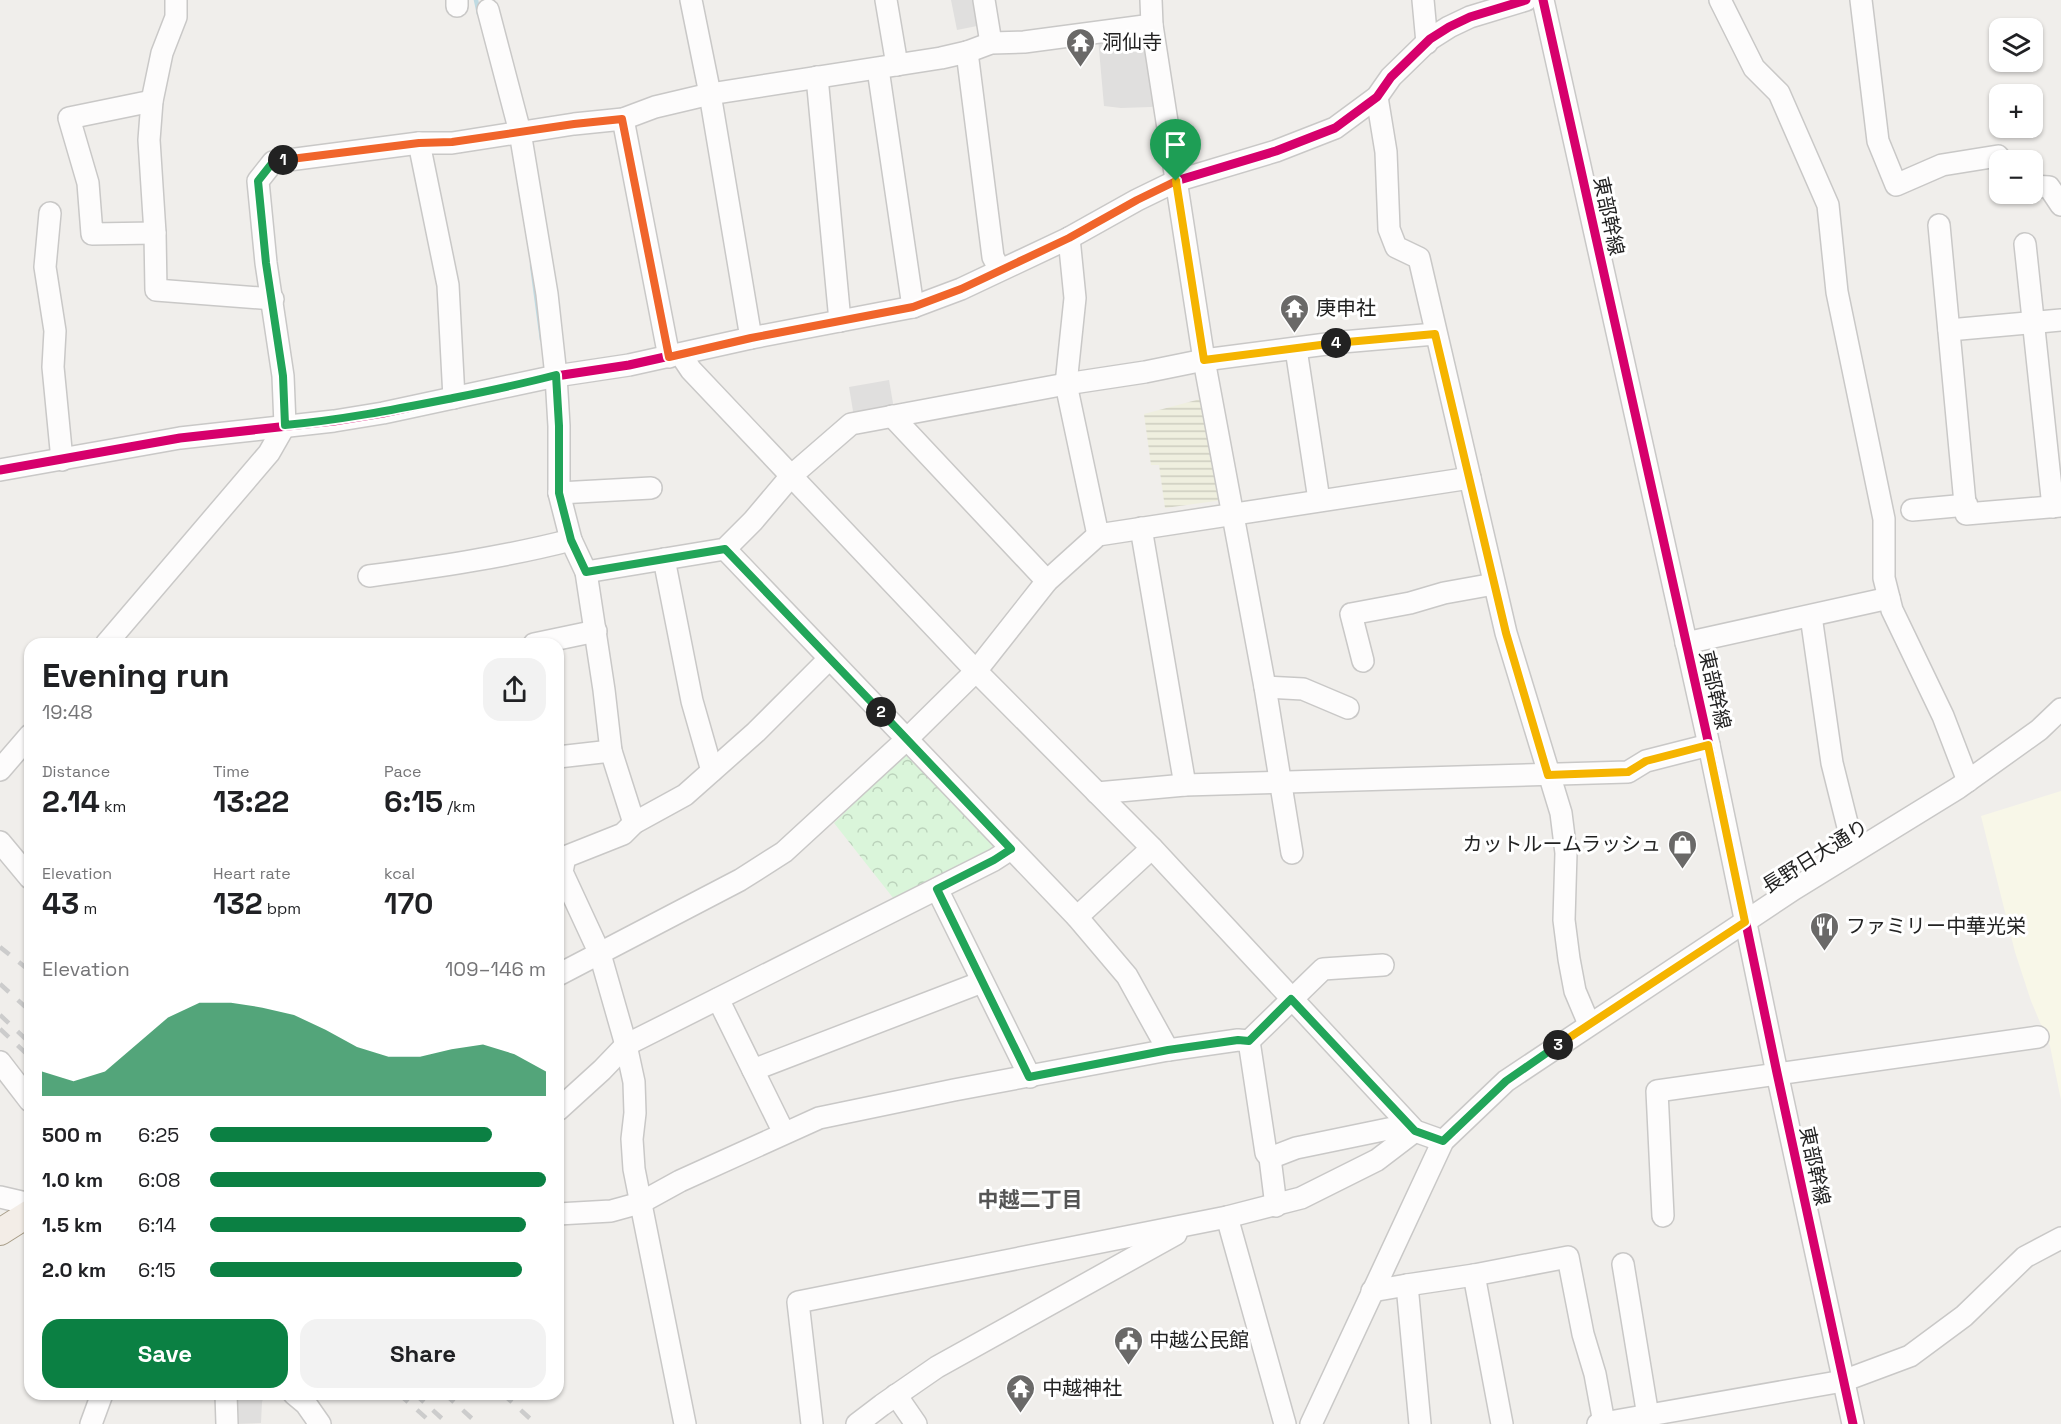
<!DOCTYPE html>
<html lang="en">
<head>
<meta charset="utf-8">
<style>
  :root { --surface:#fff; --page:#f2f2f2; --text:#202124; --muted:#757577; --accent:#0b8043 }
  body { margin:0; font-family:"Space Grotesk","Noto Sans JP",sans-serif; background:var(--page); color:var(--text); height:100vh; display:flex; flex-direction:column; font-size:22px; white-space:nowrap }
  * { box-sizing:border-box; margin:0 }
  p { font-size:20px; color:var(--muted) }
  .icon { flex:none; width:33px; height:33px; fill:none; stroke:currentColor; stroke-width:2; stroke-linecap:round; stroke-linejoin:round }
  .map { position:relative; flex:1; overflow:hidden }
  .details { position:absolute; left:24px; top:638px; width:540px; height:762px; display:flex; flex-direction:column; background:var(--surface); border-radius:18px; box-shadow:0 2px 4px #0004 }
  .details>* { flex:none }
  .buttons { position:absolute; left:1989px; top:18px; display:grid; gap:12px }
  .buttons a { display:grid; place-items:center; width:54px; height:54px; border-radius:12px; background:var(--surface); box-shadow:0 2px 4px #0004; font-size:30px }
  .pin { position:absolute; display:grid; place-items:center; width:51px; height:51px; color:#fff; margin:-62px -26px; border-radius:50% 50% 50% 0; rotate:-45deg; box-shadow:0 0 6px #0007 }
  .pin .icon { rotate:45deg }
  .km { position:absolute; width:30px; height:30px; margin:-15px; border-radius:50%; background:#222; color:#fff; font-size:16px; line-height:30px; text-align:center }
  .round { display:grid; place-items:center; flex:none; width:63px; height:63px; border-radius:18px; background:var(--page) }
  .summary { display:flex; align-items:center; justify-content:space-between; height:102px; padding:0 18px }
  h1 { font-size:33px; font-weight:700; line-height:45px }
  .figures { display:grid; grid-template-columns:repeat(3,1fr); gap:9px; height:102px; padding:6px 18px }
  .figures div { display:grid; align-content:center }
  .figures b { font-size:30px; font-weight:700 }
  .figures small { font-size:16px; font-weight:400 }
  .figures p { font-size:16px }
  .chart { height:168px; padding:12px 18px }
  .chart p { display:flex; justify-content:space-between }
  .chart svg { width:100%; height:108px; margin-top:6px; fill:var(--accent); opacity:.7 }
  .primary-button { display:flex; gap:12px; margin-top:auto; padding:12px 18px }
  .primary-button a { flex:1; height:69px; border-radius:18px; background:var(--accent); color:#fff; font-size:24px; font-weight:700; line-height:69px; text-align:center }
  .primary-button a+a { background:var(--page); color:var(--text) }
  ul { padding:0 18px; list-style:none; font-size:20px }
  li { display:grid; grid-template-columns:96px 72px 1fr; align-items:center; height:45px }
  li i { height:15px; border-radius:8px; background:var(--accent) }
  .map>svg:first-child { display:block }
  .education { fill:#f8f7e8 }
  .farmland { fill:url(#farmland-rules) }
  .park { fill:url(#park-crowns) }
  .parking { fill:#e0dfde }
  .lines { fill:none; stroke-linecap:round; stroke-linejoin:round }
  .stream { stroke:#bfdbe3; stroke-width:4.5 }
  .minor-casing { stroke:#c9c8c7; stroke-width:24 }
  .major-casing { stroke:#a79c86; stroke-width:28 }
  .minor { stroke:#fdfcfc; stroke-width:21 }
  .major { stroke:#f3ede7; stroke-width:26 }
  .rail { stroke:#ccc; stroke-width:4.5; stroke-dasharray:12 12; stroke-linecap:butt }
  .cycleway-casing { stroke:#fff; stroke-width:13 }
  .cycleway { stroke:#d6006c; stroke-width:9 }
  .split-1-casing { stroke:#fff; stroke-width:12 }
  .split-2-casing { stroke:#fff; stroke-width:12 }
  .split-3-casing { stroke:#fff; stroke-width:12 }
  .split-4-casing { stroke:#fff; stroke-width:12 }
  .split-5-casing { stroke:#fff; stroke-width:12 }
  .split-1 { stroke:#f0652b; stroke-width:8 }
  .split-2 { stroke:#22a559; stroke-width:8 }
  .split-3 { stroke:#22a559; stroke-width:8 }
  .split-4 { stroke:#f5b400; stroke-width:8 }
  .split-5 { stroke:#f5b400; stroke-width:8 }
  .labels { text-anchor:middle; stroke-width:6; stroke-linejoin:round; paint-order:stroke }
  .poi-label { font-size:20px; fill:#222; stroke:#fff; text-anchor:start }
  .street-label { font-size:20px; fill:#222; stroke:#fff }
  .neighbourhood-label { font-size:21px; font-weight:bold; fill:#555; stroke:#fff }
</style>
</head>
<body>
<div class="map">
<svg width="2061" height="1424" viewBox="0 0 2061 1424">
  <defs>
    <pattern id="farmland-rules" width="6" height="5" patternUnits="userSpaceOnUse" patternTransform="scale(1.5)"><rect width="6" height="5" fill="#efefdf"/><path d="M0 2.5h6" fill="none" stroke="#cdcdbf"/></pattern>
    <pattern id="park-crowns" width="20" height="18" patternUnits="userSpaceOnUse" patternTransform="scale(1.5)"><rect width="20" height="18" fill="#daf5da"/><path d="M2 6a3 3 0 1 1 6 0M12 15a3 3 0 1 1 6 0" fill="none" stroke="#bbd2bb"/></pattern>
  </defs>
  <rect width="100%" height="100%" fill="#f0eeeb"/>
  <!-- education -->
  <path class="education" d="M2061 791V1100L2050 1046 2031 1001 2015 952 1981 816Z"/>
  <!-- farmland -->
  <path class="farmland" d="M1204 398 1223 500 1165 508 1159 465H1151L1144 414Z"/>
  <!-- park -->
  <path class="park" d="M906 753 996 843 993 851 894 899 834 823Z"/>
  <!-- parking -->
  <g class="parking">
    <path d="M951 0H973L977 26 957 30Z"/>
    <path d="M1148 29 1158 105 1151 107 1121 108 1104 106 1098 38Z"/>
    <path d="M889 380 894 409 855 423 849 387Z"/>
    <path d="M232 1394H261L264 1396 262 1402 261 1423 235 1424Z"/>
  </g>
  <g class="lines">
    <!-- stream -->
    <g class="stream">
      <path d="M476 0 479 14"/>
      <path d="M532 265 542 340"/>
    </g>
    <defs>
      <g id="minor">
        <path d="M176 0V17L162 53 152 101 149 140 155 233 156 290 273 299"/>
        <path d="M457 0V6"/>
        <path d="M691 0 710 94 751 338"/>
        <path d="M886 0 897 65"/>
        <path d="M984 0 991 43"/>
        <path d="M1151 0 1152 25 1204 360 1265 687 1292 853"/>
        <path d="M1423 0 1427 43"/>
        <path d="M1543 0 1709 745 1777 1073 1853 1424"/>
        <path d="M1720 0 1754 68 1779 93 1828 205 1837 292 1884 519V578L1892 610 1943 716 1968 781"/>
        <path d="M1861 0 1878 141 1896 185 1942 165 1998 156 2001 160"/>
        <path d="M488 10 520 132 547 294 556 376 559 426V493L571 540 586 572 604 690 611 751 634 823"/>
        <path d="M967 52 993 257 1000 270"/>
        <path d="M878 69 913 307"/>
        <path d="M817 77 840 321"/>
        <path d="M1377 97 1386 152 1389 229 1396 247 1419 258 1506 633 1561 813 1566 853 1564 920 1569 959 1575 991 1589 1024"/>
        <path d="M152 101 69 118 88 183 92 234 155 233"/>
        <path d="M623 119 669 357"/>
        <path d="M419 143 448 285 454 398"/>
        <path d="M2032 186 2049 187 2061 205"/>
        <path d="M50 213 45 267 55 331 53 367 62 460"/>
        <path d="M1939 225 1966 514 2061 506"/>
        <path d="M1069 238 1075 298 1066 384 1098 535"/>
        <path d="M2025 244 2053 507"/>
        <path d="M1949 330 2061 320"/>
        <path d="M1296 349 1319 500"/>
        <path d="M681 355 691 370 976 671 1152 848 1415 1131 1443 1141"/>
        <path d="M892 416 1047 581"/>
        <path d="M0 470 180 438 334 421 383 413 556 376 629 365 751 338 913 307 961 289 1069 238 1137 200 1176 181 1276 151 1335 128 1377 97 1391 77 1430 39 1449 27 1470 17 1526 0"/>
        <path d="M559 493 651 488"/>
        <path d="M1912 510 1967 505"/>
        <path d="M1141 528 1185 785"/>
        <path d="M725 549 1077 917 1127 976 1168 1050"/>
        <path d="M664 559 692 701 712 771"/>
        <path d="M586 572 725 549 753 521 791 476 851 424 1066 384 1145 372 1204 360 1342 342 1435 334"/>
        <path d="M369 576C436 567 505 557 571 540"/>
        <path d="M1811 616 1832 763 1854 851"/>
        <path d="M1686 643 1889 598"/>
        <path d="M106 644 269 453 285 425 283 376 266 263 258 181 273 162 419 143H452L574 124 623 119 655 107 710 94 941 58 967 52 991 43 1024 42 1152 25"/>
        <path d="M534 644 596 631"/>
        <path d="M1363 661 1351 614 1410 603 1444 593 1494 584"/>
        <path d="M1265 687 1303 689 1348 708"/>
        <path d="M558 757 611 751"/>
        <path d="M0 770 30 735"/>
        <path d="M1097 793 1185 785 1628 772 1646 761 1709 745"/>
        <path d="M0 842 30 878"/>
        <path d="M937 889 1030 1077"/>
        <path d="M1077 917 1152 848"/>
        <path d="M558 975 740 880 784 852 907 739 976 671 1047 581 1098 535 1470 478"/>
        <path d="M718 999 784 1133"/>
        <path d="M1249 1041 1266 1153 1270 1158 1276 1206"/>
        <path d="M0 1062 30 1101"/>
        <path d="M753 1070 982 982"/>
        <path d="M558 1110 602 1070 626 1045 994 860 1011 849"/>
        <path d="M1270 1158 1296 1148 1393 1128 1401 1141"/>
        <path d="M0 1197 30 1204"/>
        <path d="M558 1214 611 1211 640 1203 680 1181 819 1118 954 1090 1168 1050 1238 1040 1249 1041 1323 969 1383 965"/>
        <path d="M1663 1216 1657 1091 2038 1037"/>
        <path d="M1227 1217 1285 1424"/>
        <path d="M1623 1264 1648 1416"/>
        <path d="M1474 1275 1568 1257 1583 1334 1595 1374 1604 1423"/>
        <path d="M1407 1285 1474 1275 1502 1424"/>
        <path d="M1372 1291 1407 1285 1420 1424"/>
        <path d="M226 1394 227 1424"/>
        <path d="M294 1394 306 1404 320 1424"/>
        <path d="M896 1395 916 1424"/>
        <path d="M91 1424 102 1394"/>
        <path d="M685 1424 634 1169 632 1139 635 1113 634 1082 626 1045 600 954 562 872 565 857 623 834 634 823 685 795 756 732 829 659"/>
        <path d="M812 1424 798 1302 1227 1217 1301 1198 1377 1160 1415 1131"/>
        <path d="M857 1424 882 1405 937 1367 1176 1234"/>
        <path d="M1311 1424 1443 1141 1506 1081 1794 889 1958 788 2039 730 2061 709"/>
        <path d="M1598 1424 1843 1381 1910 1356 1964 1316 2025 1257 2061 1238"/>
      </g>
      <path id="major" d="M0 1232 30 1213"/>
    </defs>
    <!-- minor casing -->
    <use href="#minor" class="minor-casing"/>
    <!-- major casing -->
    <use href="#major" class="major-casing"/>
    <!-- minor -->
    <use href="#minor" class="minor"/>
    <!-- major -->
    <use href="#major" class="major"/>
    <!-- rail -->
    <g class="rail">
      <path d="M0 947 30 971"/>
      <path d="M0 984 30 1011"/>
      <path d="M0 1015 30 1043"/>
      <path d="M0 1029 30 1057"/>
      <path d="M399 1394 433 1424"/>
      <path d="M415 1394 448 1424"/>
      <path d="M445 1394 478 1424"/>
      <path d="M503 1394 536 1424"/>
    </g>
    <defs>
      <g id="cycleway">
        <path d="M1543 0 1709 745 1777 1073 1853 1424"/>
        <path d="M0 470 180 438 334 421 383 413 556 376 629 365 751 338 913 307 961 289 1069 238 1137 200 1176 181 1276 151 1335 128 1377 97 1391 77 1430 39 1449 27 1470 17 1526 0"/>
      </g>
    </defs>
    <!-- cycleway casing -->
    <use href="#cycleway" class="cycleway-casing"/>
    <!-- cycleway -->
    <use href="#cycleway" class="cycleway"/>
  </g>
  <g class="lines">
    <defs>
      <path id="split-1" d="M283 160 419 143 452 142 574 124 622 119 669 357 751 338 913 307 961 289 1069 238 1137 200 1176 181"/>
      <path id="split-2" d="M283 160 273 162 258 181 266 263 283 376 285 425C342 420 397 409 453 398 488 391 522 384 556 375L559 426V493L571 540 586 572 725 549 881 712"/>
      <path id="split-3" d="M881 712 1011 849 994 860 937 889 1029 1077 1168 1050 1238 1040 1249 1041 1291 999 1415 1131 1443 1141 1506 1081 1558 1045"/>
      <path id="split-4" d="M1336 343 1435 334 1506 633 1548 775 1628 772 1646 761 1708 745 1745 922 1558 1045"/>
      <path id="split-5" d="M1176 181 1204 360 1336 343"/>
    </defs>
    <!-- split-1 casing -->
    <use href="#split-1" class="split-1-casing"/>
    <!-- split-2 casing -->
    <use href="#split-2" class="split-2-casing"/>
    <!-- split-3 casing -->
    <use href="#split-3" class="split-3-casing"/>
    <!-- split-4 casing -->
    <use href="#split-4" class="split-4-casing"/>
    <!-- split-5 casing -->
    <use href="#split-5" class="split-5-casing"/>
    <!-- split-1 -->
    <use href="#split-1" class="split-1"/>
    <!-- split-2 -->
    <use href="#split-2" class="split-2"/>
    <!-- split-3 -->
    <use href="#split-3" class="split-3"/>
    <!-- split-4 -->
    <use href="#split-4" class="split-4"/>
    <!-- split-5 -->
    <use href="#split-5" class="split-5"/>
  </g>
  <!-- icons -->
  <defs>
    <symbol id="temple-pin" viewBox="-11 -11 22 30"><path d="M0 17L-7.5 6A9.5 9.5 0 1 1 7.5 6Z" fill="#6a6968" stroke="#fff"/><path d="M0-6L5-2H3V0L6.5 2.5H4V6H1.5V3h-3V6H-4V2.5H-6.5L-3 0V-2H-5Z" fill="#fff"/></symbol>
    <symbol id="shop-pin" viewBox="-11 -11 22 30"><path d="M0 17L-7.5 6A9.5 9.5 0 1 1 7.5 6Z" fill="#6a6968" stroke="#fff"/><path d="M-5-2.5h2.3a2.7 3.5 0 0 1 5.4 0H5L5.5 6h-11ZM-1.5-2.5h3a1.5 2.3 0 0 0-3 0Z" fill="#fff"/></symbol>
    <symbol id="restaurant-pin" viewBox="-11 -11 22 30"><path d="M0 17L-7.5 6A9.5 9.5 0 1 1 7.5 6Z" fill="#6a6968" stroke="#fff"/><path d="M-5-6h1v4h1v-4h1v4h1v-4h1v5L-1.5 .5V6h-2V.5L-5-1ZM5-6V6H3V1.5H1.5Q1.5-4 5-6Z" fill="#fff"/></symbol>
    <symbol id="civic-pin" viewBox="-11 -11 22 30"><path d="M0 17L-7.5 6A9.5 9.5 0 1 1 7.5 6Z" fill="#6a6968" stroke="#fff"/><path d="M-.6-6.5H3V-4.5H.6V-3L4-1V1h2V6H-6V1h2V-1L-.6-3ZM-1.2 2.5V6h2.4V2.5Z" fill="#fff"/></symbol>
  </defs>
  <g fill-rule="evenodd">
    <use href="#temple-pin" x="1064" y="26" width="33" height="45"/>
    <use href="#temple-pin" x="1278" y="292" width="33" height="45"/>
    <use href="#shop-pin" x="1666" y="828" width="33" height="45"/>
    <use href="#restaurant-pin" x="1808" y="910" width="33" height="45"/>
    <use href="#civic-pin" x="1112" y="1324" width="33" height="45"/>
    <use href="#temple-pin" x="1004" y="1372" width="33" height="45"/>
  </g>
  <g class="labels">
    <!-- poi labels -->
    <g class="poi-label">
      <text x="1102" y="49">洞仙寺</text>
      <text x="1316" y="315">庚申社</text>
      <text x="1661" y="851" text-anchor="end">カットルームラッシュ</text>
      <text x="1846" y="933">ファミリー中華光栄</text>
      <text x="1149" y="1347">中越公民館</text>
      <text x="1042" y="1395">中越神社</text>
    </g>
    <!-- street labels -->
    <g class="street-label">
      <text transform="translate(1609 216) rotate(78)" y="7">東部幹線</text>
      <text transform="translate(1715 690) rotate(77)" y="7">東部幹線</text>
      <text transform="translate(1815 856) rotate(-32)" y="7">長野日大通り</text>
      <text transform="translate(1815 1166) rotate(78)" y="7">東部幹線</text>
    </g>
    <!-- neighbourhood labels -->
    <g class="neighbourhood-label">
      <text x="1030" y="1207">中越二丁目</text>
    </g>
  </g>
</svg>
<div class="buttons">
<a><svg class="icon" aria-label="layers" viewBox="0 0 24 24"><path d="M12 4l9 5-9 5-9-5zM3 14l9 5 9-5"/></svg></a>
<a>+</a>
<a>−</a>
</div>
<div class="pin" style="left:1176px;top:181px;background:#1e9e55"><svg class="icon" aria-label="arrive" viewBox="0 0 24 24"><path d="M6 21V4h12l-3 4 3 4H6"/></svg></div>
<b class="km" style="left:283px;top:160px">1</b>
<b class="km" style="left:881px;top:712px">2</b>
<b class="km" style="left:1558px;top:1045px">3</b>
<b class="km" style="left:1336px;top:343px">4</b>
<section class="details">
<div class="summary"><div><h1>Evening run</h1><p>19:48</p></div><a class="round"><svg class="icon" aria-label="share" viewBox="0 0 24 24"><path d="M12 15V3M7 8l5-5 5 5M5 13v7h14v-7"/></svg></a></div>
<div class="figures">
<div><p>Distance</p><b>2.14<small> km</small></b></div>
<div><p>Time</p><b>13:22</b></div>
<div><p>Pace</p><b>6:15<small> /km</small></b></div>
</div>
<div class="figures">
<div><p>Elevation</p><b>43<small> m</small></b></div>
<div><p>Heart rate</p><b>132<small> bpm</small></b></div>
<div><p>kcal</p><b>170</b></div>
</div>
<div class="chart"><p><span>Elevation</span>109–146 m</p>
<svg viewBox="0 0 160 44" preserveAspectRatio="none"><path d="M0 44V34L10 38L20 34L30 23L40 12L50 6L60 6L70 8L80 11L90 17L100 24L110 28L120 28L130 25L140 23L150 27L160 34V44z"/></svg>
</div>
<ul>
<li><b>500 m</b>6:25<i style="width:84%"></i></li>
<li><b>1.0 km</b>6:08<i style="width:100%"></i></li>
<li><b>1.5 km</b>6:14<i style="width:94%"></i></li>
<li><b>2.0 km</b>6:15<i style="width:93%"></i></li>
</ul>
<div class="primary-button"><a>Save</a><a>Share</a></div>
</section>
</div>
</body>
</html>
